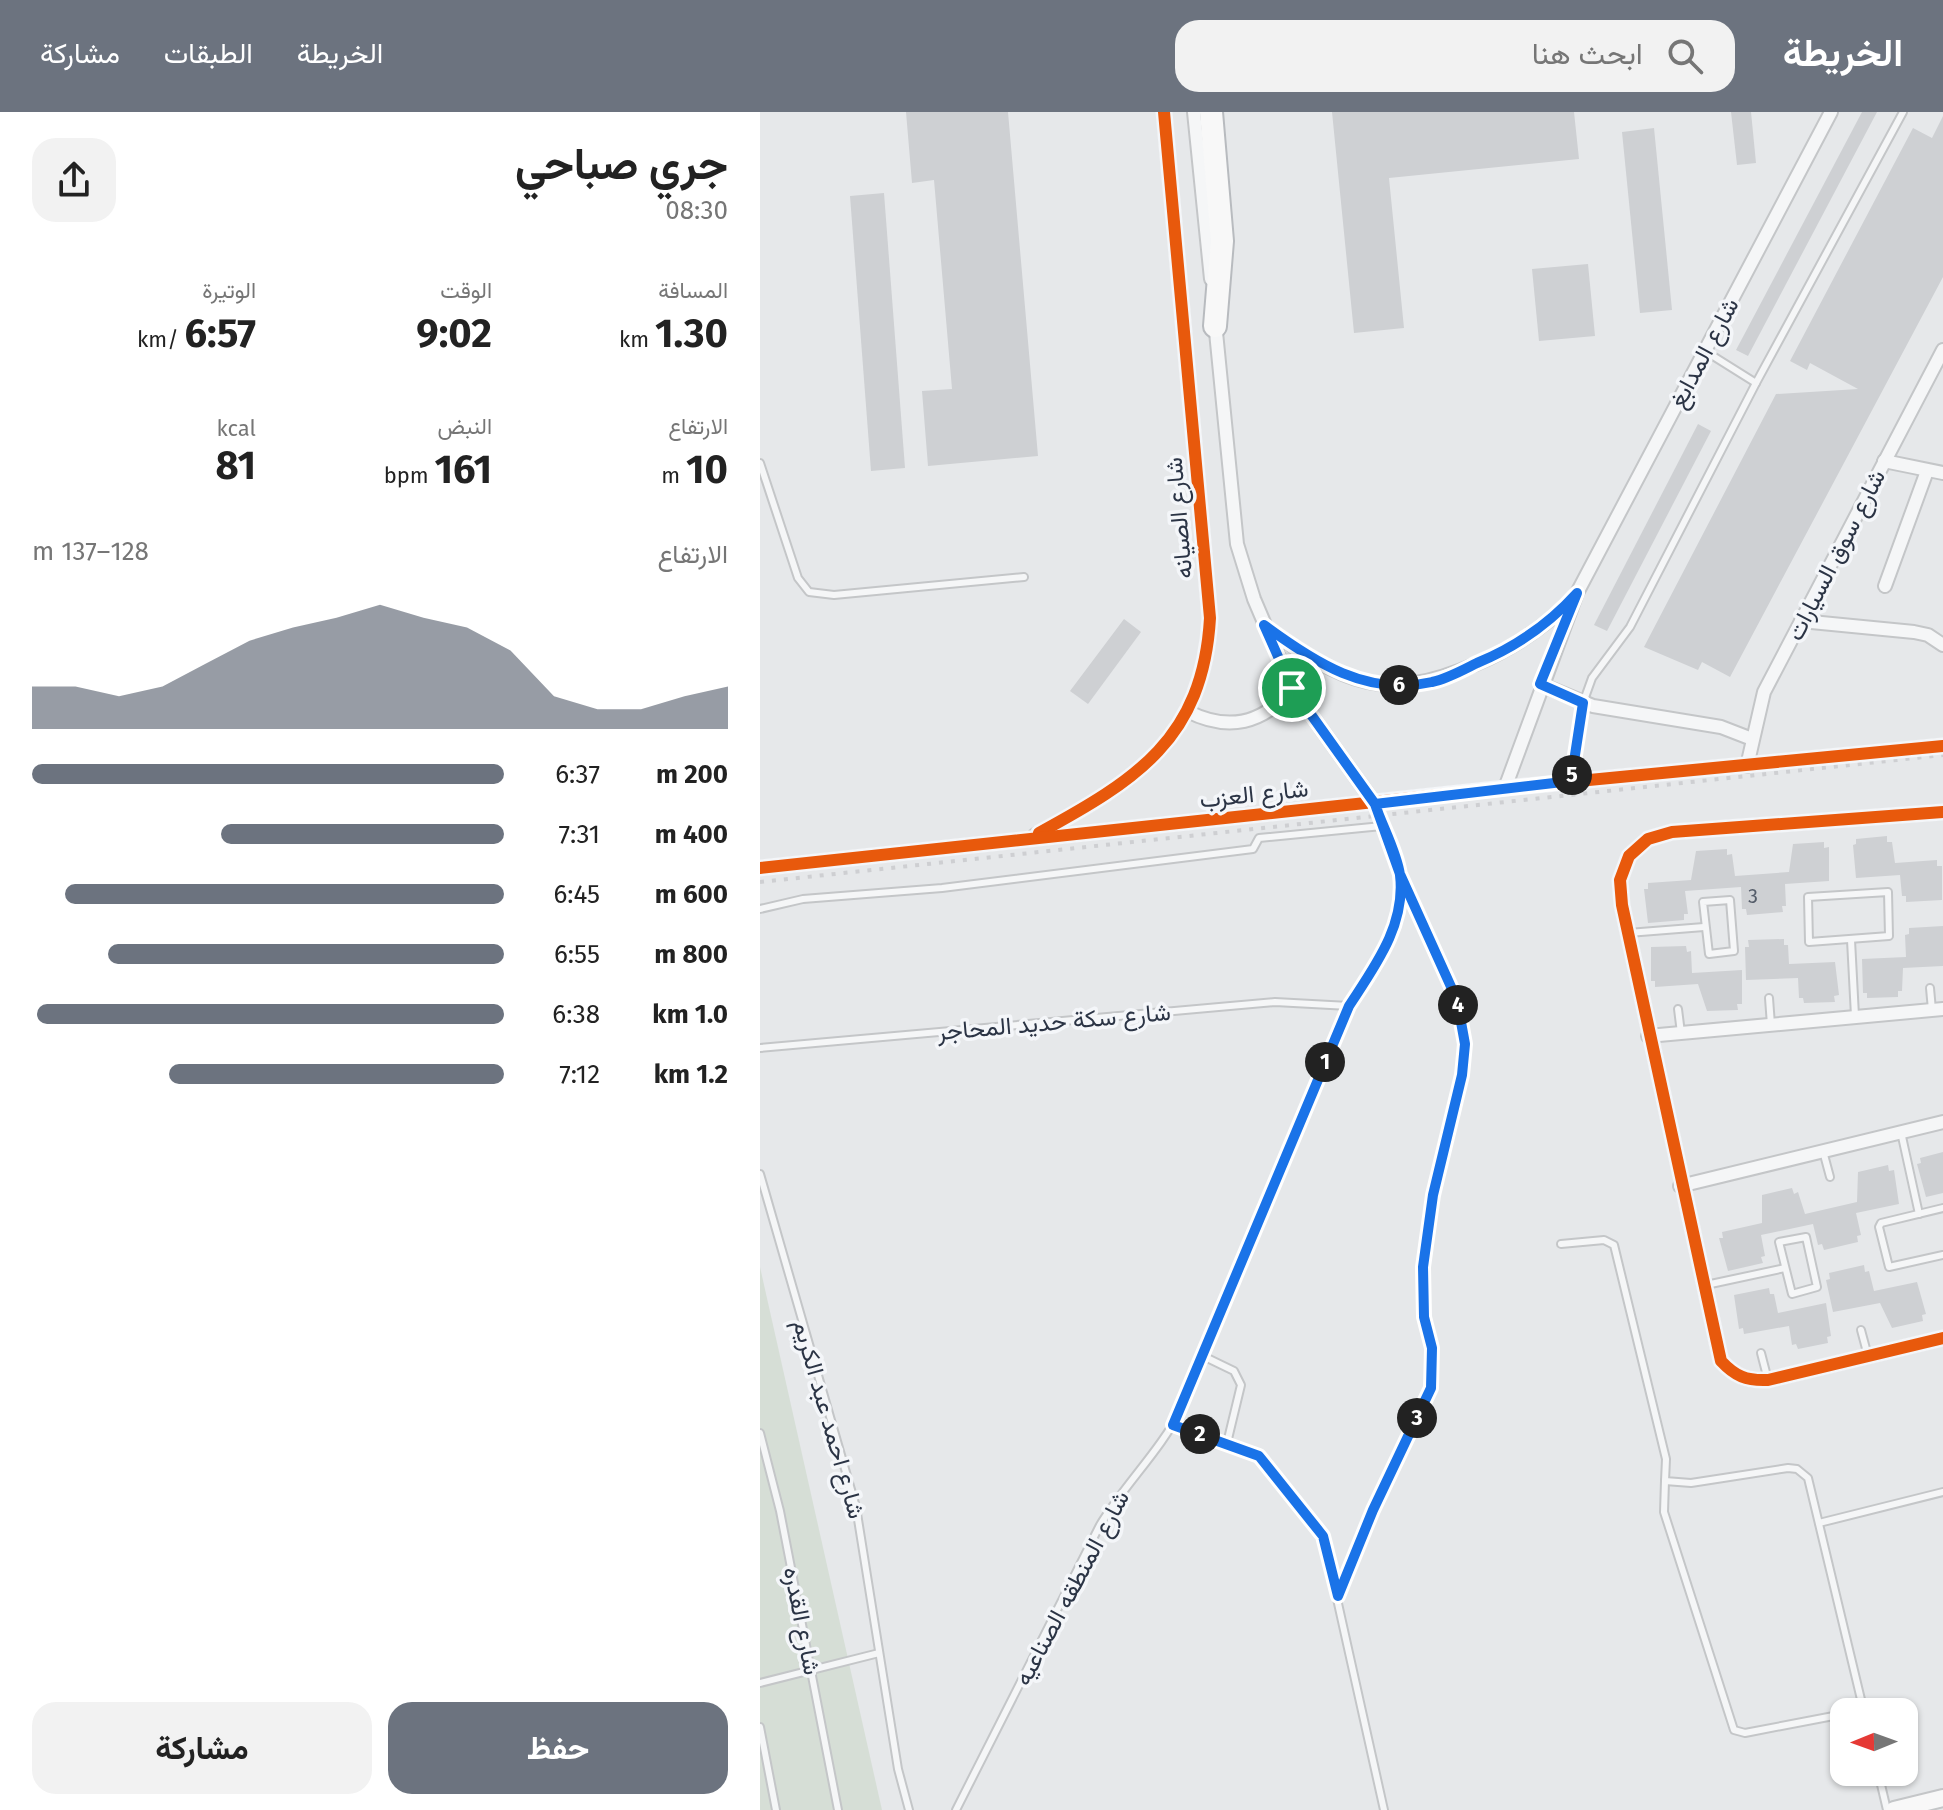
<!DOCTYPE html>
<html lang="ar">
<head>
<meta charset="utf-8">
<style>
  :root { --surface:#fff; --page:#f2f2f2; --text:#222; --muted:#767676; --accent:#6c737f }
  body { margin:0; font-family:"Fira Sans",Vazirmatn,sans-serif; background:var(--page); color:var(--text); direction:rtl; height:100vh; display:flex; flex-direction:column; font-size:30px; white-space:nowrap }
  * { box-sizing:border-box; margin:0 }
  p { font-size:26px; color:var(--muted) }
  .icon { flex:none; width:44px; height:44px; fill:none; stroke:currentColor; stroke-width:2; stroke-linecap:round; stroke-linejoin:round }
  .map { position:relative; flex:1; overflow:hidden; direction:ltr }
  .side { display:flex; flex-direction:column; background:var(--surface); width:760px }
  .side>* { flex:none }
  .needle { width:52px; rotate:269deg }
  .tools { position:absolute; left:1070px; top:1586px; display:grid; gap:16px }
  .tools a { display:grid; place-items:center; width:88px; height:88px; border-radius:16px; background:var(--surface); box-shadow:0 2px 6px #0004; font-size:40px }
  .pin { position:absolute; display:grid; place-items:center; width:68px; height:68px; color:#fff; margin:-34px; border:4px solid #fff; border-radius:50%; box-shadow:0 2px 8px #0007 }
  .km { position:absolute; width:40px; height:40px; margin:-20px; border-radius:50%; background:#222; color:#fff; font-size:22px; line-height:40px; text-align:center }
  .round { display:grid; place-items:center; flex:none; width:84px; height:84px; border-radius:24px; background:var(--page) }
  .summary { display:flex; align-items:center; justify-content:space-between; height:136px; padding:0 32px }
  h1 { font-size:44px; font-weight:700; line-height:60px }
  .stats { display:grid; grid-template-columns:repeat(3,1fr); gap:12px; height:136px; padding:8px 32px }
  .stats div { display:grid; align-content:center }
  .stats b { font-size:40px; font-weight:700 }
  .stats small { font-size:22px; font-weight:400 }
  .stats p { font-size:22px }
  .chart { height:224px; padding:16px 32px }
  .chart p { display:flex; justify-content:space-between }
  .chart svg { width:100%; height:144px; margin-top:8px; fill:var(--accent); opacity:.7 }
  .primary-button { display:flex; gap:16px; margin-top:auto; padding:16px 32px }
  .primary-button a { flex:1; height:92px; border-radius:24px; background:var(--accent); color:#fff; font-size:32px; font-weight:700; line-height:92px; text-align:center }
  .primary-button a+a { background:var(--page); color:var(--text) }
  ul { padding:0 32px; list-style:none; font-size:26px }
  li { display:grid; grid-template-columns:128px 96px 1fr; align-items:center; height:60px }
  li i { height:20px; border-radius:10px; background:var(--accent) }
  header { display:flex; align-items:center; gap:48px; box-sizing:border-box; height:112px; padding:0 40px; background:var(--accent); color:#fff }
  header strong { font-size:38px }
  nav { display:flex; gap:44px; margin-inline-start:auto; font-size:28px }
  .search { width:560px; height:72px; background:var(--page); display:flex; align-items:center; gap:20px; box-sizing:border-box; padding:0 28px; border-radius:24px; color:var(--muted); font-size:30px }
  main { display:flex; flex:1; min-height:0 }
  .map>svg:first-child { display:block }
  .green { fill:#d6ded6 }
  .building { fill:#ced0d3 }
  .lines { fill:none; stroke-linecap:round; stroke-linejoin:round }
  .lane-casing { stroke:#c4c6c8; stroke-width:10 }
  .street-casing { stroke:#c4c6c8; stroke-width:16 }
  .secondary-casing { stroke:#c4c6c8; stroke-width:20 }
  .highway-casing { stroke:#b8bbbf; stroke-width:26 }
  .lane { stroke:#f5f6f7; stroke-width:6 }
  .street { stroke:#f5f6f7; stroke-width:12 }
  .secondary { stroke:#f8f8f8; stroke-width:16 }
  .highway { stroke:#f8f8f8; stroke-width:22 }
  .rail { stroke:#cecfd2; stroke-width:4; stroke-dasharray:4 8; stroke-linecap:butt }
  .cycleway-casing { stroke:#f4f6f9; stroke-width:17 }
  .cycleway { stroke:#e8590c; stroke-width:12 }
  .route-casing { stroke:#fff; stroke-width:16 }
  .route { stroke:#1a73e8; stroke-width:10 }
  .labels { text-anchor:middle; stroke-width:7; stroke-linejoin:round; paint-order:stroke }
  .number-label { font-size:20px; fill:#545c69 }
  .street-label { font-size:24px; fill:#2b3445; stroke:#f4f6f9 }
</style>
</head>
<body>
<header>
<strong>الخريطة</strong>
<div class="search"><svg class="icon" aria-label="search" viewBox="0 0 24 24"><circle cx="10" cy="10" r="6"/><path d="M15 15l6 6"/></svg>ابحث هنا</div>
<nav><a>الخريطة</a><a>الطبقات</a><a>مشاركة</a></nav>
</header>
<main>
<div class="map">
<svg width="1183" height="1698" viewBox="0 0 1183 1698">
  <rect width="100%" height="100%" fill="#e6e8ea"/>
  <!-- green -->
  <path class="green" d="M0 1155 122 1698H0Z"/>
  <!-- building -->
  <g class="building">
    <path d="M146 0H248L278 344 168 354 162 279 192 277 174 68 152 71Z"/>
    <path d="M572 0H814L819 47 629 66 644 216 594 221Z"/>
    <path d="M971 0H991L996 51 977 53Z"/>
    <path d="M1102 0H1117L988 244 976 238Z"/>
    <path d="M1183 4V165L970 565 942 550 938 558 884 535 1016 282 1098 277 1050 251 1047 258 1030 249 1153 16 1172 26Z"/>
    <path d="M894 16 912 198 880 201 862 20Z"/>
    <path d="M124 81 145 356 111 359 90 84Z"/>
    <path d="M828 152 835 224 779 229 772 157Z"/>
    <path d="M938 312 951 319 847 519 834 513Z"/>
    <path d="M364 507 381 520 328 592 310 579Z"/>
    <path d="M1127 724V730H1132L1135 751 1177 748V754H1182V788L1146 790V784H1142L1140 763 1096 766 1093 733 1096 732V727Z"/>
    <path d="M1064 730V736L1069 735V769L1025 772 1026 794H1022L1023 800 987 803 986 797H982L981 775 925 779 928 802H924V808L888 811 884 777H888V771L931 768 936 739 967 737V743L972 742 975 764 1029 760 1033 732Z"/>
    <path d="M1183 814V854L1143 856 1142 879H1138V885L1107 886V881H1103L1102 847 1146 845 1145 823 1149 822V816Z"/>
    <path d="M1024 827V833H1028L1029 852 1075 850 1079 883 1074 884 1075 890 1044 891 1043 886H1039L1038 866 986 868 985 835H989L988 828Z"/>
    <path d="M926 834 927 840 931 839 932 861 982 858V892H977L978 898 947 899 938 872 895 875V869H891V835Z"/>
    <path d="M1183 1040V1081L1166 1085 1157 1052 1161 1051 1160 1046Z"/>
    <path d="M1128 1053 1129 1059 1134 1058 1139 1092 1096 1101 1101 1123 1097 1124 1098 1130 1064 1138 1062 1132 1058 1133 1053 1112 1001 1123 1005 1144 1001 1145 1003 1151 968 1159 959 1126H963L962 1120 1002 1111V1083L1032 1076 1034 1082 1038 1080 1045 1102 1097 1090 1098 1060Z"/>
    <path d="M1104 1153 1105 1160 1109 1159 1114 1179 1157 1170 1166 1202 1162 1203 1163 1209 1132 1216 1120 1191 1073 1200 1066 1168 1070 1167 1069 1161Z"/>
    <path d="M1009 1176 1010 1182H1014L1018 1201 1066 1191 1071 1224 1067 1225 1068 1231 1038 1237 1036 1232 1032 1233 1029 1214 984 1222 983 1216 979 1217 974 1183Z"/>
  </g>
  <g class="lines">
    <defs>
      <g id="lane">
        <path d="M945 239 996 271"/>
        <path d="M0 351 38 466 49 480 74 483 264 465"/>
        <path d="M811 669 823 591 832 566 870 515 996 271 1143 0"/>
        <path d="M1128 780 1129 824 1049 830 1048 785Z"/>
        <path d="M970 788 974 839 949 842 943 790Z"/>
        <path d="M0 797 43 787 182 776 493 737 499 726 622 714"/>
        <path d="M868 821 944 815"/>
        <path d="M1091 828 1095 904"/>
        <path d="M1170 876 1172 898"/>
        <path d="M1009 886 1011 913"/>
        <path d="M918 897 921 921"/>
        <path d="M0 936 515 890 589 894"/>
        <path d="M1141 1020 1159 1102"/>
        <path d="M1063 1039 1070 1065"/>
        <path d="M0 1062 96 1395 138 1657 149 1698"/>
        <path d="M1183 1096 1121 1111 1119 1115 1129 1155 1183 1143"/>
        <path d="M1046 1125 1057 1175 1032 1182 1019 1130Z"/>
        <path d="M801 1132 844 1128 854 1133 906 1347 905 1369 931 1371 1028 1356 1037 1357 1048 1366 1104 1600"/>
        <path d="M946 1173 1025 1156"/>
        <path d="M1101 1218 1108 1244"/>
        <path d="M1001 1241 1008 1268"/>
        <path d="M443 1244 474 1259 481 1273 467 1331"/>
        <path d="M413 1313 499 1344 563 1424 624 1698"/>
        <path d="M0 1321 20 1399 78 1698"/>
        <path d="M905 1369 904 1400 974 1618 985 1621 1084 1602"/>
        <path d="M1059 1411 1183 1380"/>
        <path d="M578 1484 613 1398 671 1276 672 1236 664 1205 663 1155 673 1083 702 963 705 932 697 888 642 766"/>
        <path d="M0 1571 119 1541"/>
        <path d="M0 1615 16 1698"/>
        <path d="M1118 1660 1127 1698"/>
        <path d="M196 1698 340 1413C365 1372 400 1339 422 1296L589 894C615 854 646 813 640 763 637 740 622 714 615 693"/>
      </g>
      <g id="street">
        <path d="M434 0 451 167"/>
        <path d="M455 210 477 432 494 487 532 576 615 692"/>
        <path d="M1124 349 1183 361"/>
        <path d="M1125 474 1167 359"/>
        <path d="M1041 509 1154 520 1168 523 1183 533"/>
        <path d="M506 515C584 571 624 592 716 552 753 536 784 516 812 487"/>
        <path d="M780 572 833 594 961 615 992 627"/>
        <path d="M427 599C468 620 504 612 532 576"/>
        <path d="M987 654 1004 580 1183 238"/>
        <path d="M745 676 817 481 1071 0"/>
        <path d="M1183 700 912 720 888 727 869 744 860 768 862 793 961 1249C975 1264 986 1269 1008 1268L1183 1226"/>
        <path d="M275 723C373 670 443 630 450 506L404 0"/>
        <path d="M0 756 745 676 1183 634"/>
        <path d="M888 924 1183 897"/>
        <path d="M920 1074 1183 1010"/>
      </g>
      <path id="secondary" d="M1134 1698 1183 1686"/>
      <path id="highway" d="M451 0 462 129 455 214"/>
    </defs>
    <!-- lane casing -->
    <use href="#lane" class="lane-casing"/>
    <!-- street casing -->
    <use href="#street" class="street-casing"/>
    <!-- secondary casing -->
    <use href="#secondary" class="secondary-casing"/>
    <!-- highway casing -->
    <use href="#highway" class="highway-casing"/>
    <!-- lane -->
    <use href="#lane" class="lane"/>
    <!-- street -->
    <use href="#street" class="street"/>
    <!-- secondary -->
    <use href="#secondary" class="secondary"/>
    <!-- highway -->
    <use href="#highway" class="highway"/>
    <!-- rail -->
    <path class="rail" d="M0 770 1183 643"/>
    <defs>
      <g id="cycleway">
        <path d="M1183 700 912 720 888 727 869 744 860 768 862 793 961 1249C975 1264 986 1269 1008 1268L1183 1226"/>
        <path d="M279 721C376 668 443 627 450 506L404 0"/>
        <path d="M0 756 745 676 1183 634"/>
      </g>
    </defs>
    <!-- cycleway casing -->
    <use href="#cycleway" class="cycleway-casing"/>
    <!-- cycleway -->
    <use href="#cycleway" class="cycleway"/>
  </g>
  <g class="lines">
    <defs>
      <path id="route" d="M532 576 615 692C622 714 637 740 640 763 646 813 615 854 589 894L413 1313 499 1344 563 1424 578 1484 613 1398 671 1276 672 1236 664 1205 663 1155 673 1083 702 963 705 932 697 888 640 762 615 692 811 669 823 591 780 572 817 481C788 513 756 535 717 551 703 558 687 567 672 570 607 585 554 550 504 513L532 576"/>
    </defs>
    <!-- route casing -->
    <use href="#route" class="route-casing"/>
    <!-- route -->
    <use href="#route" class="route"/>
  </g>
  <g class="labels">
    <!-- number labels -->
    <g class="number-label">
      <text x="993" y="791">3</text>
    </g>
    <!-- street labels -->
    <g class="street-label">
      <text transform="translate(944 241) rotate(-62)" y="8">شارع المدابغ</text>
      <text transform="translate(419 406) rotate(-95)" y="8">شارع الصيانه</text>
      <text transform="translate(1076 443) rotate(-63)" y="8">شارع سوق السيارات</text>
      <text transform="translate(494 682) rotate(-6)" y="8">شارع العزب</text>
      <text transform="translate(294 910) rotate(-5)" y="8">شارع سكة حديد المحاجر</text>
      <text transform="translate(69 1307) rotate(74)" y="8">شارع احمد عبد الكريم</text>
      <text transform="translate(312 1476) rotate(-62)" y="8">شارع المنطقه الصناعيه</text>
      <text transform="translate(42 1509) rotate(79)" y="8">شارع القدره</text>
    </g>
  </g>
</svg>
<div class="tools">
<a><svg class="needle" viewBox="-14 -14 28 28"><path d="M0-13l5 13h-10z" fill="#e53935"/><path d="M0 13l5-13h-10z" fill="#767676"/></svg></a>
</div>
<div class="pin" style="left:532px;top:576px;background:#1e9e55"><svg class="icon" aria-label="arrive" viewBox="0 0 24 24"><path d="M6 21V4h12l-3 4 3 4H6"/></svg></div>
<b class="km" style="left:565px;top:950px">1</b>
<b class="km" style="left:440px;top:1322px">2</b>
<b class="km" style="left:657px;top:1306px">3</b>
<b class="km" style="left:698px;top:893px">4</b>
<b class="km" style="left:812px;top:663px">5</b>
<b class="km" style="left:639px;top:573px">6</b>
</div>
<section class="side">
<div class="summary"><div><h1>جري صباحي</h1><p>08:30</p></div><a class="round"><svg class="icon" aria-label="share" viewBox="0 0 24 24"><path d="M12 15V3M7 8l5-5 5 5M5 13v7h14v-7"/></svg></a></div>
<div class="stats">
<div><p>المسافة</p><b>1.30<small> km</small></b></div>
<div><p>الوقت</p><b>9:02</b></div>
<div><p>الوتيرة</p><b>6:57<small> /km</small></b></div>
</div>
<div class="stats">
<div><p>الارتفاع</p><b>10<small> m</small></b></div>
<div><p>النبض</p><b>161<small> bpm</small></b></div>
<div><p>kcal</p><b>81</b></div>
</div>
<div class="chart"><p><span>الارتفاع</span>128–137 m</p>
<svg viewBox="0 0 160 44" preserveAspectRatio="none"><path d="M0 44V31L10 31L20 34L30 31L40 24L50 17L60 13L70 10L80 6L90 10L100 13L110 20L120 34L130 38L140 38L150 34L160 31V44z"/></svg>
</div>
<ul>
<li><b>200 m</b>6:37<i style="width:100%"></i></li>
<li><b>400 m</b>7:31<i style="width:60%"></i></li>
<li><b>600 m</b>6:45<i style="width:93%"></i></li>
<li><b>800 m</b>6:55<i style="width:84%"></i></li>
<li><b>1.0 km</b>6:38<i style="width:99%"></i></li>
<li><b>1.2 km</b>7:12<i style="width:71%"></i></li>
</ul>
<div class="primary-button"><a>حفظ</a><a>مشاركة</a></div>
</section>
</main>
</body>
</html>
